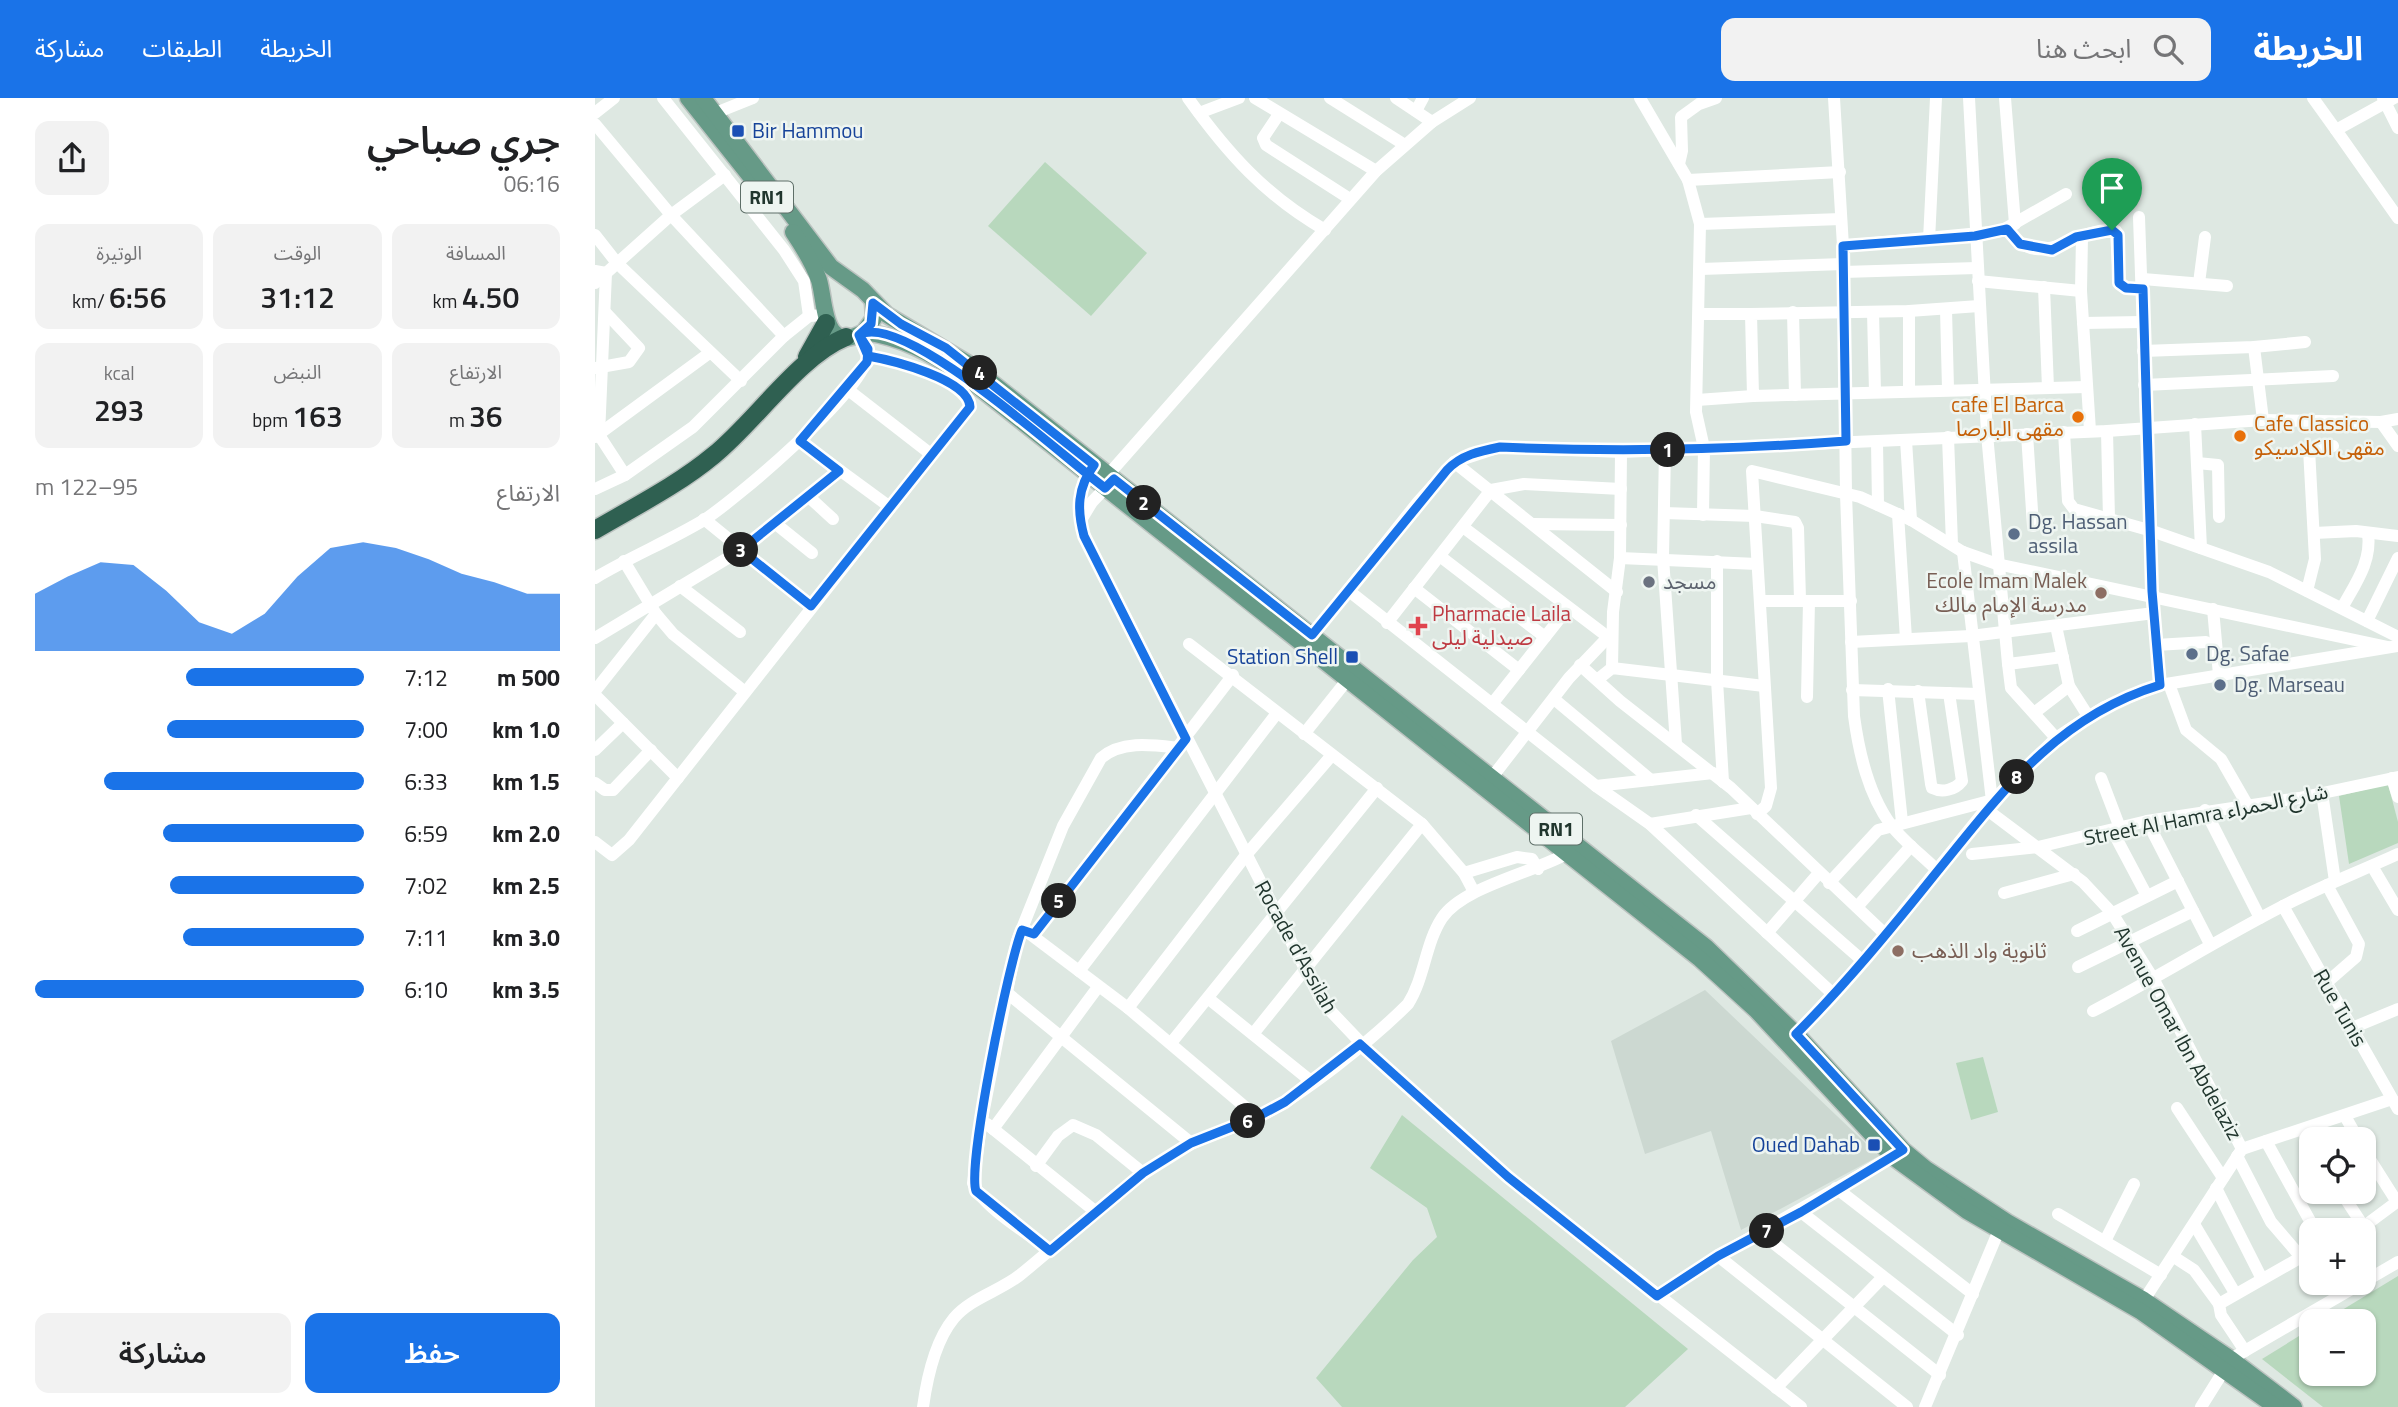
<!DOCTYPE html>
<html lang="ar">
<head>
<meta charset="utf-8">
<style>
  :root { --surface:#fff; --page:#f2f2f2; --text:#202124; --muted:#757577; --accent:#1a73e8 }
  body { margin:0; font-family:"Titillium Web","Noto Sans Arabic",sans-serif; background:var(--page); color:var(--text); direction:rtl; height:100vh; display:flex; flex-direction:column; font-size:26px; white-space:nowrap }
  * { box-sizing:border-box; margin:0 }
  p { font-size:23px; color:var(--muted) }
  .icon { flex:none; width:38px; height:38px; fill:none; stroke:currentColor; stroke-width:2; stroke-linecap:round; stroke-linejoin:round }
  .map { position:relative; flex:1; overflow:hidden; direction:ltr }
  .panel { display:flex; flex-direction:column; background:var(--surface); width:595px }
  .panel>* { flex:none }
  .controls { position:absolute; left:1704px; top:1029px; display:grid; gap:14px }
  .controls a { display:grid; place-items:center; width:77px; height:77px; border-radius:14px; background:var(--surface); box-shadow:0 2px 5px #0004; font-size:35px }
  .pin { position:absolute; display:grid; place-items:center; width:60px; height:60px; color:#fff; margin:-72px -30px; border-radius:50% 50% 50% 0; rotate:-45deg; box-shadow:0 0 7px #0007 }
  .pin .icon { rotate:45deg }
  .km { position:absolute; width:35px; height:35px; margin:-18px; border-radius:50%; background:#222; color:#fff; font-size:19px; line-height:35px; text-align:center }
  .round { display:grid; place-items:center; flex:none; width:74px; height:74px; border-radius:14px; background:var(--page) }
  .headline { display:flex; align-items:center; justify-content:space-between; height:119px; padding:0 35px }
  h1 { font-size:38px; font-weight:600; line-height:52px }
  .metrics { display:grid; grid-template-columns:repeat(3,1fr); gap:10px; height:119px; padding:7px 35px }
  .metrics div { display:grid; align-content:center; border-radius:14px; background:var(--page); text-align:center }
  .metrics b { font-size:30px; font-weight:600 }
  .metrics small { font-size:19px; font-weight:400 }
  .metrics p { font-size:19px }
  .chart { height:196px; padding:14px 35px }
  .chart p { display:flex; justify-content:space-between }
  .chart svg { width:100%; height:126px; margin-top:7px; fill:var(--accent); opacity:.7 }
  .button { display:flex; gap:14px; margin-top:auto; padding:14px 35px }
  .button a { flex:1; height:80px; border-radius:14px; background:var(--accent); color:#fff; font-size:28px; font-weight:600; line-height:80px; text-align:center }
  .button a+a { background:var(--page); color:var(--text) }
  ul { padding:0 35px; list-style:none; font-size:23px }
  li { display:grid; grid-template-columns:112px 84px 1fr; align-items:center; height:52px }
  li i { height:18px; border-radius:9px; background:var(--accent) }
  header { display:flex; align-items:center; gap:42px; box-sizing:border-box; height:98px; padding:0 35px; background:var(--accent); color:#fff }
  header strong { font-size:33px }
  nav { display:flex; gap:38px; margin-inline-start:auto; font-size:24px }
  .search { width:490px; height:63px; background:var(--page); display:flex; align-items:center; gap:18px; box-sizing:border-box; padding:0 24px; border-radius:14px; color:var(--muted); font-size:26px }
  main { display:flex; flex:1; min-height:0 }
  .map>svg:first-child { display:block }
  .built { fill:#ccd8d1 }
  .green { fill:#b8d8bd }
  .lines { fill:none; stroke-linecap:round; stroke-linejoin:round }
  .major-casing { stroke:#bcc3c0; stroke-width:19 }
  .highway-casing { stroke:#bcc3c0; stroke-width:21 }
  .minor { stroke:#fff; stroke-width:12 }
  .major { stroke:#669a87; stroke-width:16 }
  .highway { stroke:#2f6051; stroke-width:18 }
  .route-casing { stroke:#fff; stroke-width:14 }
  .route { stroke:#1a73e8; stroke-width:9 }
  .transit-dot { fill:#1a4fb4; stroke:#eef5f1; stroke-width:2.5 }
  .food-dot { fill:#e8710a; stroke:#eef5f1; stroke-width:2.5 }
  .service-dot { fill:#5c6f8a; stroke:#eef5f1; stroke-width:2.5 }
  .worship-dot { fill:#6b7280; stroke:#eef5f1; stroke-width:2.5 }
  .education-dot { fill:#8d6e63; stroke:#eef5f1; stroke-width:2.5 }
  .health-dot { fill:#e0444e; stroke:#eef5f1; stroke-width:2.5 }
  .labels { text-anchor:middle; stroke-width:5; stroke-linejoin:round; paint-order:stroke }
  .shield { fill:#eef5f1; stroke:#5e6f68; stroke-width:2 }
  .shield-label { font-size:19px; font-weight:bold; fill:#21362e }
  .transit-label { font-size:21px; fill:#164399; stroke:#eef5f1; text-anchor:end }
  .food-label { font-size:21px; fill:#c56008; stroke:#eef5f1; text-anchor:end }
  .service-label { font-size:21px; fill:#4e5e75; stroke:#eef5f1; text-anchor:start }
  .education-label { font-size:21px; fill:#785e54; stroke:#eef5f1; text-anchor:end }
  .worship-label { font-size:21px; fill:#5b616d; stroke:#eef5f1; text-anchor:start }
  .health-label { font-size:21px; fill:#be3a42; stroke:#eef5f1; text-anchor:start }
  .street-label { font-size:21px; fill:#21362e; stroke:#eef5f1 }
</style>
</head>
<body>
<header>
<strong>الخريطة</strong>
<div class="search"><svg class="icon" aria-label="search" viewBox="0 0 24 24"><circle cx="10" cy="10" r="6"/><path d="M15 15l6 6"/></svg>ابحث هنا</div>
<nav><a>الخريطة</a><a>الطبقات</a><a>مشاركة</a></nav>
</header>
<main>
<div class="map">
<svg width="1803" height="1309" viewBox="0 0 1803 1309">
  <rect width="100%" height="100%" fill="#dee8e2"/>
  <!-- built -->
  <path class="built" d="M1110 892 1284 1058 1146 1132 1116 1033 1050 1056 1016 943Z"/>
  <!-- green -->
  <g class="green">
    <path d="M450 64 552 155 496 218 393 128Z"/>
    <path d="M1793 686 1803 724V745L1754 766 1744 698Z"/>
    <path d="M1388 959 1403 1014 1376 1022 1361 965Z"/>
    <path d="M807 1017 1093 1251 1030 1309H747L721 1280 818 1162 842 1139 832 1110 775 1070Z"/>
    <path d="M1803 1178V1309H1728L1667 1261 1717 1230V1276H1769V1223H1729Z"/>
  </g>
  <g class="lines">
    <defs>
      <g id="major">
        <path d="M93 0 174 102"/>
        <path d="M108 0 236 169 268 192 292 217 372 265 1111 849 1201 936 1308 1052 1331 1071 1412 1124 1549 1202 1636 1261 1699 1309"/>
        <path d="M198 134C208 149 218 165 224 182 231 205 227 257 269 234L279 220 278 205"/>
        <path d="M269 234C307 239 335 255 367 276L1105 861 1161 912 1298 1059 1372 1113 1545 1213 1681 1309"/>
      </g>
      <g id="highway">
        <path d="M212 259 231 225"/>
        <path d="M0 432C39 409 83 387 119 357 160 324 204 258 251 239"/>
      </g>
    </defs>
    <!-- major casing -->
    <use href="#major" class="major-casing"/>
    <!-- highway casing -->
    <use href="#highway" class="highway-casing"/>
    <!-- minor -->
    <g class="minor">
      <path d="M68 0 189 152 209 183 214 218"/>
      <path d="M593 0C633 56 671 98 730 132"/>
      <path d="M660 0 781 73"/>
      <path d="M735 0 810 47"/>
      <path d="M801 0 837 24"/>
      <path d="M1045 0 1093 82 1105 126 1101 314 1109 350 1108 417"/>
      <path d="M1239 0 1248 148 1251 396 1259 618C1264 655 1273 696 1296 727 1309 744 1328 758 1343 773"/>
      <path d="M1374 0 1392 336 1413 566 1416 590 1461 640"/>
      <path d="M1410 0 1420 126"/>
      <path d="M1718 0 1741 32"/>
      <path d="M1788 0 1803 30"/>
      <path d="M1799 0 1741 32 1803 120"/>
      <path d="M821 13 828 0"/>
      <path d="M0 15 19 0"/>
      <path d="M604 15 644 0"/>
      <path d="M684 16 668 40 671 47 755 101"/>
      <path d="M113 18 158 0"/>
      <path d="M0 26 76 117 189 238"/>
      <path d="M1084 66 1087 53 1086 19 1104 6 1121 0"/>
      <path d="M1093 82 1245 74"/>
      <path d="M1544 119 1557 493 1565 587"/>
      <path d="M1105 126 1246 121"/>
      <path d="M1412 131C1447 179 1479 126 1521 133L1524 185 1531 190 1548 191"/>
      <path d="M0 137 22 165 146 283"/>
      <path d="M1487 138 1486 193 1495 333"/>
      <path d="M1334 142 1341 0"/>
      <path d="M1248 148 1406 133 1471 96"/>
      <path d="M1106 171 1248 166"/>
      <path d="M0 173 11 175 4 337 30 377"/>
      <path d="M1248 174 1382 170"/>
      <path d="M1548 181 1632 188"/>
      <path d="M1383 183 1486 193"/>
      <path d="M0 185 76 117 130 77"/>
      <path d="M1604 185 1610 139"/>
      <path d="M1449 189 1453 290"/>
      <path d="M1384 208 1314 213 1156 216 1158 298 1491 289"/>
      <path d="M1351 211 1353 291"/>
      <path d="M1314 213V293"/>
      <path d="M1198 214 1200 297"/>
      <path d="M1278 214 1280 294"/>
      <path d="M1105 216H1156"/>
      <path d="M1488 225 1547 224"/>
      <path d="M1659 249 1668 322"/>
      <path d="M1548 253 1659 249 1710 244"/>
      <path d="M0 270 34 264 44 250 11 215"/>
      <path d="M1549 287 1738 278"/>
      <path d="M252 291 337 357"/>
      <path d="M1102 302 1158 298"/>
      <path d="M1786 324 1803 348"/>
      <path d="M1600 326 1606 450"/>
      <path d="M1512 333 1514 421"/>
      <path d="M1469 334 1473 403 1479 411 1557 433 1674 474 1803 539"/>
      <path d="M1432 336 1438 428"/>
      <path d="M0 339 113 256"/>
      <path d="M1353 339 1357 446"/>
      <path d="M1311 342 1316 422"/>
      <path d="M205 343 295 409"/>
      <path d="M1282 344 1283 407"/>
      <path d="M1070 352 1068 460 1081 646"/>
      <path d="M859 364 1022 494"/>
      <path d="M1602 365 1623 367 1624 419"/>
      <path d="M497 370C480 393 482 419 492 444L727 904 786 966 913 1079 1206 1309"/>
      <path d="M513 377 781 73 837 24 875 0"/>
      <path d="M0 391 30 377 98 329 189 238 214 218 229 217"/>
      <path d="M214 399 238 421"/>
      <path d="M1069 415 1160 418 1200 424 1203 430 1205 502"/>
      <path d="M1303 416 1311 541"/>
      <path d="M109 421 216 508"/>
      <path d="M486 422 497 404 516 384"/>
      <path d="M181 426 217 455"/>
      <path d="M938 426 1026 427"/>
      <path d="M868 429 1013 539"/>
      <path d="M1719 435 1761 433 1803 438"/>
      <path d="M1368 454 1397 703"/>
      <path d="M846 459 950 539"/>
      <path d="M1025 460 1162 466"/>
      <path d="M29 463 61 516 78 536 150 594"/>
      <path d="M1122 463V582L1128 684"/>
      <path d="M0 480C35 459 74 443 109 422 144 399 261 299 272 261 275 251 269 245 263 237"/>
      <path d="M85 488 145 534"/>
      <path d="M819 490 924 572"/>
      <path d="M754 493 1001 688 1055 726 1238 896"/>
      <path d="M1712 493 1720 461 1714 351 1738 348"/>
      <path d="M1165 503H1214L1212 599"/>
      <path d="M1214 503H1256"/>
      <path d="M1747 510C1760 486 1777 464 1773 435"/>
      <path d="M1618 511 1624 577"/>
      <path d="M1772 523 1803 460"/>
      <path d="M792 525 896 392 929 386 1026 391"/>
      <path d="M1461 528 1474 588 1493 618"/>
      <path d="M717 537 823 404 859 364 905 349 1026 354 1512 333 1668 322 1786 324 1803 321"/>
      <path d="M0 540 146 452 244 373"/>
      <path d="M1256 544 1376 538 1559 515"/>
      <path d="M594 546 827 726 658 936"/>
      <path d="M1561 547 1611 544"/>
      <path d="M1413 566 1468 559"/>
      <path d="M985 567 1025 603 1136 690 1290 836"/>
      <path d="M1017 570 1018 514 1025 460 1026 354"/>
      <path d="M1002 582 1017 570 1169 588"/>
      <path d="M1574 586 1591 632 1626 661 1653 708"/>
      <path d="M1293 591 1307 724"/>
      <path d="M1257 592 1383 596"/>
      <path d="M0 593 61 516"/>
      <path d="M1323 593 1336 686 1337 690C1347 695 1360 692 1367 683L1354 595"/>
      <path d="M0 597 83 680"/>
      <path d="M959 601 1056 682"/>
      <path d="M897 606 973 510"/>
      <path d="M1439 615 1474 588"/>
      <path d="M709 636 753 581"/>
      <path d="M0 652 28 625"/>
      <path d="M898 678 974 580 1017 535"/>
      <path d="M1506 680 1525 730"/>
      <path d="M1797 680 1803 699"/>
      <path d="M0 685 10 692H18L56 652"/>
      <path d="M1001 688 1118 675"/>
      <path d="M1727 695 1740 783"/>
      <path d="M1391 711 1488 784 1517 815 1559 882 1647 1051"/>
      <path d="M1610 712 1665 820"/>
      <path d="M1162 716 1171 708 1176 690 1157 373 1265 399 1316 422 1368 454 1402 466 1793 549"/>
      <path d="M1101 717 1268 863"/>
      <path d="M1552 723 1615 846"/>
      <path d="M827 726 869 775 879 794"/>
      <path d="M1055 726 1156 710"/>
      <path d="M1517 732 1552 798"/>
      <path d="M0 744 17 757 34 742 375 309C374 280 297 262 273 258"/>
      <path d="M1377 756 1443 749 1552 723 1704 700 1803 679"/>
      <path d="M1777 768 1803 812"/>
      <path d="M869 775 922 759 937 761 943 771"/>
      <path d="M1234 785 1283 732 1398 702"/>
      <path d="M1409 795 1479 776"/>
      <path d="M1688 808 1803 1011"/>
      <path d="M1262 809 1316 748"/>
      <path d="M431 833 533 910 662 1019"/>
      <path d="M1482 833 1583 783"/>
      <path d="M1172 835 1224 775"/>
      <path d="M439 836 638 577"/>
      <path d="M1483 869 1598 813"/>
      <path d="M484 873 682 615"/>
      <path d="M1730 886 1761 859 1764 846 1732 787"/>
      <path d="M411 894 596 1045"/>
      <path d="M614 901 717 984"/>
      <path d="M533 910 651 757 737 657"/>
      <path d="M1498 913C1562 880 1622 842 1686 809 1724 789 1764 774 1803 756"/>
      <path d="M1757 930 1803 911"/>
      <path d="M1197 940 1268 863 1399 701 1461 640 1479 628 1509 609 1565 587 1803 548"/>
      <path d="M576 945 782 690"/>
      <path d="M1582 1010 1628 1080"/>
      <path d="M1750 1018 1763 1041"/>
      <path d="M392 1026 501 1114"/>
      <path d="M398 1031 503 889"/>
      <path d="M1707 1032 1717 1047"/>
      <path d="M1671 1043 1720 1132"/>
      <path d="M1769 1052 1802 1104"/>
      <path d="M1642 1058 1676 1124 1706 1159"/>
      <path d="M441 1068 463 1038 478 1027 501 1037 548 1075"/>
      <path d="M1241 1090 1378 1196"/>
      <path d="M1621 1090 1667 1181"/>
      <path d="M1746 1094 1769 1129"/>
      <path d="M1206 1114 1363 1237"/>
      <path d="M1463 1116 1566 1177"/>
      <path d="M1599 1126 1640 1195"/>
      <path d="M1764 1132 1803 1103"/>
      <path d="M1167 1136 1345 1277"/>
      <path d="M1510 1143 1539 1086"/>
      <path d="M455 1152C435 1137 386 1108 378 1085L387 1021 422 843 468 728 506 660C527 642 558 647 584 650"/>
      <path d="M1123 1158 1312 1309"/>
      <path d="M1579 1159 1599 1172 1624 1206"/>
      <path d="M1062 1198 1123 1158 1302 1056"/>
      <path d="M1549 1202 1647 1051 1797 1001"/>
      <path d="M1650 1253 1626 1217 1624 1206 1717 1153"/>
      <path d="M1181 1290 1288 1179"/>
      <path d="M328 1309C332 1280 340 1243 359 1220 376 1200 405 1193 425 1177 477 1135 526 1087 583 1053 607 1038 635 1032 661 1020 705 1000 778 941 813 906 830 879 830 846 847 820 868 788 942 774 977 753"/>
      <path d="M1330 1309 1404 1132"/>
      <path d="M1606 1309 1636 1261 1803 1164"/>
    </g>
    <!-- major -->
    <use href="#major" class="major"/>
    <!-- highway -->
    <use href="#highway" class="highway"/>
  </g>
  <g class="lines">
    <defs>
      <path id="route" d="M1517 132 1481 139 1457 152 1425 146 1412 131 1380 138 1248 148 1251 343C1135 352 1021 354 905 349 885 353 866 357 852 372L717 537 519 381 510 390C470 361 309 212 264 237L273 251 272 264 205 343 244 373 146 452 216 508 375 309C374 281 296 262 273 258L264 237 276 226 278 205 306 226 351 250 499 367C482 390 482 412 489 438L591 641 439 836 427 832C414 863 372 1068 381 1093L455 1153 548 1075 596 1045 662 1019 690 1004 765 946 913 1079 1062 1198 1123 1158 1206 1114 1308 1052 1201 936C1251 886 1297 830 1341 775 1407 694 1461 619 1565 587L1557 493 1548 191 1531 190 1524 185 1523 137 1517 132"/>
    </defs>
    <!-- route casing -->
    <use href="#route" class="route-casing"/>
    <!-- route -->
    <use href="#route" class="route"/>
  </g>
  <!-- markers -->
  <g class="transit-dot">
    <rect x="136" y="26" width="14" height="14" rx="3.5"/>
    <rect x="750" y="552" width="14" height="14" rx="3.5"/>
    <rect x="1272" y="1040" width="14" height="14" rx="3.5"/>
  </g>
  <g class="food-dot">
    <circle cx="1483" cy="319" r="7"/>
    <circle cx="1645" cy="338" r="7"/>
  </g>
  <g class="service-dot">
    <circle cx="1419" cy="436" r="7"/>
    <circle cx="1597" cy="556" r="7"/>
    <circle cx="1625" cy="587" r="7"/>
  </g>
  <circle class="worship-dot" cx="1054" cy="484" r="7"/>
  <g class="education-dot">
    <circle cx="1506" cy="495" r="7"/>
    <circle cx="1303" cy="853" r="7"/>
  </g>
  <path class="health-dot" d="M819.5 517.5h7v7h7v7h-7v7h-7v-7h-7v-7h7z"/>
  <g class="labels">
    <!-- shield labels -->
    <g class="shield">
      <rect x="146" y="83.5" width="52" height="31" rx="5"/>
      <rect x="935" y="715.5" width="52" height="31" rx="5"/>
    </g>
    <g class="shield-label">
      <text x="172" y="106">RN1</text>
      <text x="961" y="738">RN1</text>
    </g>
    <!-- transit labels -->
    <g class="transit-label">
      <text x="157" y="40" text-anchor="start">Bir Hammou</text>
      <text x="743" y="566">Station Shell</text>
      <text x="1265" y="1054">Oued Dahab</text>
    </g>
    <!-- food labels -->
    <g class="food-label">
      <text x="1469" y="314">cafe El Barca<tspan x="1469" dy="24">مقهى البارصا</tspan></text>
      <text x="1659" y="333" text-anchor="start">Cafe Classico<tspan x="1659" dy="24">مقهى الكلاسيكو</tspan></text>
    </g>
    <!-- service labels -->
    <g class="service-label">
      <text x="1433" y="431">Dg. Hassan<tspan x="1433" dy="24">assila</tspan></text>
      <text x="1611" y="563">Dg. Safae</text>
      <text x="1639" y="594">Dg. Marseau</text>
    </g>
    <!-- education labels -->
    <g class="education-label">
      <text x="1492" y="490">Ecole Imam Malek<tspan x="1492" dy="24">مدرسة الإمام مالك</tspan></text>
      <text x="1317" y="860" text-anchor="start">ثانوية واد الذهب</text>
    </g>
    <!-- worship labels -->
    <g class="worship-label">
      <text x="1068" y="491">مسجد</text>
    </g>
    <!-- health labels -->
    <g class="health-label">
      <text x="837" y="523">Pharmacie Laila<tspan x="837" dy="24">صيدلية ليلى</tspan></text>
    </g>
    <!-- street labels -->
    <g class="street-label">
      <text transform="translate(1611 717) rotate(-11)" y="7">Street Al Hamra شارع الحمراء</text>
      <text transform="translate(701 849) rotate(61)" y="7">Rocade d'Assilah</text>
      <text transform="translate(1745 910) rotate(60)" y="7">Rue Tunis</text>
      <text transform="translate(1583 935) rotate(61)" y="7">Avenue Omar Ibn Abdelaziz</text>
    </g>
  </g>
</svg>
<div class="controls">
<a><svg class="icon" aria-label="locate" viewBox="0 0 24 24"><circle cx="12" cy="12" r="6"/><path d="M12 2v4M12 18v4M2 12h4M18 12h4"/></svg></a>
<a>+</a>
<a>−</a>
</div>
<div class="pin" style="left:1517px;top:132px;background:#1e9e55"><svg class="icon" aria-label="arrive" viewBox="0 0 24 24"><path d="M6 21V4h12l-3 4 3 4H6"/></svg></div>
<b class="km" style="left:1073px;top:352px">1</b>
<b class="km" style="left:549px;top:405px">2</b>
<b class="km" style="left:146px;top:452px">3</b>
<b class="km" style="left:385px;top:275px">4</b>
<b class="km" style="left:464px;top:803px">5</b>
<b class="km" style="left:653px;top:1023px">6</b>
<b class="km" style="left:1172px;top:1133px">7</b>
<b class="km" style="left:1422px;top:679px">8</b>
</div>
<section class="panel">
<div class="headline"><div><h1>جري صباحي</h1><p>06:16</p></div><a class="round"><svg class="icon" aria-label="share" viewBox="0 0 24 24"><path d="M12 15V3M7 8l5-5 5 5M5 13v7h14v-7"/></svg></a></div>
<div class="metrics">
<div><p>المسافة</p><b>4.50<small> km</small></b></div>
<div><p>الوقت</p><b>31:12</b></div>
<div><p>الوتيرة</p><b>6:56<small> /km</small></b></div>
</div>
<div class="metrics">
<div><p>الارتفاع</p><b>36<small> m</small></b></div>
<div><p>النبض</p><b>163<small> bpm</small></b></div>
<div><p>kcal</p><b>293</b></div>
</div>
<div class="chart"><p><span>الارتفاع</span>95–122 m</p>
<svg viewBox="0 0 160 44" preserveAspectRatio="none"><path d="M0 44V24L10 18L20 13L30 14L40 23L50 34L60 38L70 31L80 18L90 8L100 6L110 8L120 12L130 17L140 20L150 24L160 24V44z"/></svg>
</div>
<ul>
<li><b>500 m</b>7:12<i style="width:54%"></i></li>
<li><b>1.0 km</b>7:00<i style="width:60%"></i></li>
<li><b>1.5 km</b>6:33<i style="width:79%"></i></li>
<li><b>2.0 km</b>6:59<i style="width:61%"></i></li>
<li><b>2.5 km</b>7:02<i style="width:59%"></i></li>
<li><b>3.0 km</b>7:11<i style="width:55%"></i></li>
<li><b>3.5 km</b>6:10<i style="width:100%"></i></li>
</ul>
<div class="button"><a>حفظ</a><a>مشاركة</a></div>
</section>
</main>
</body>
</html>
